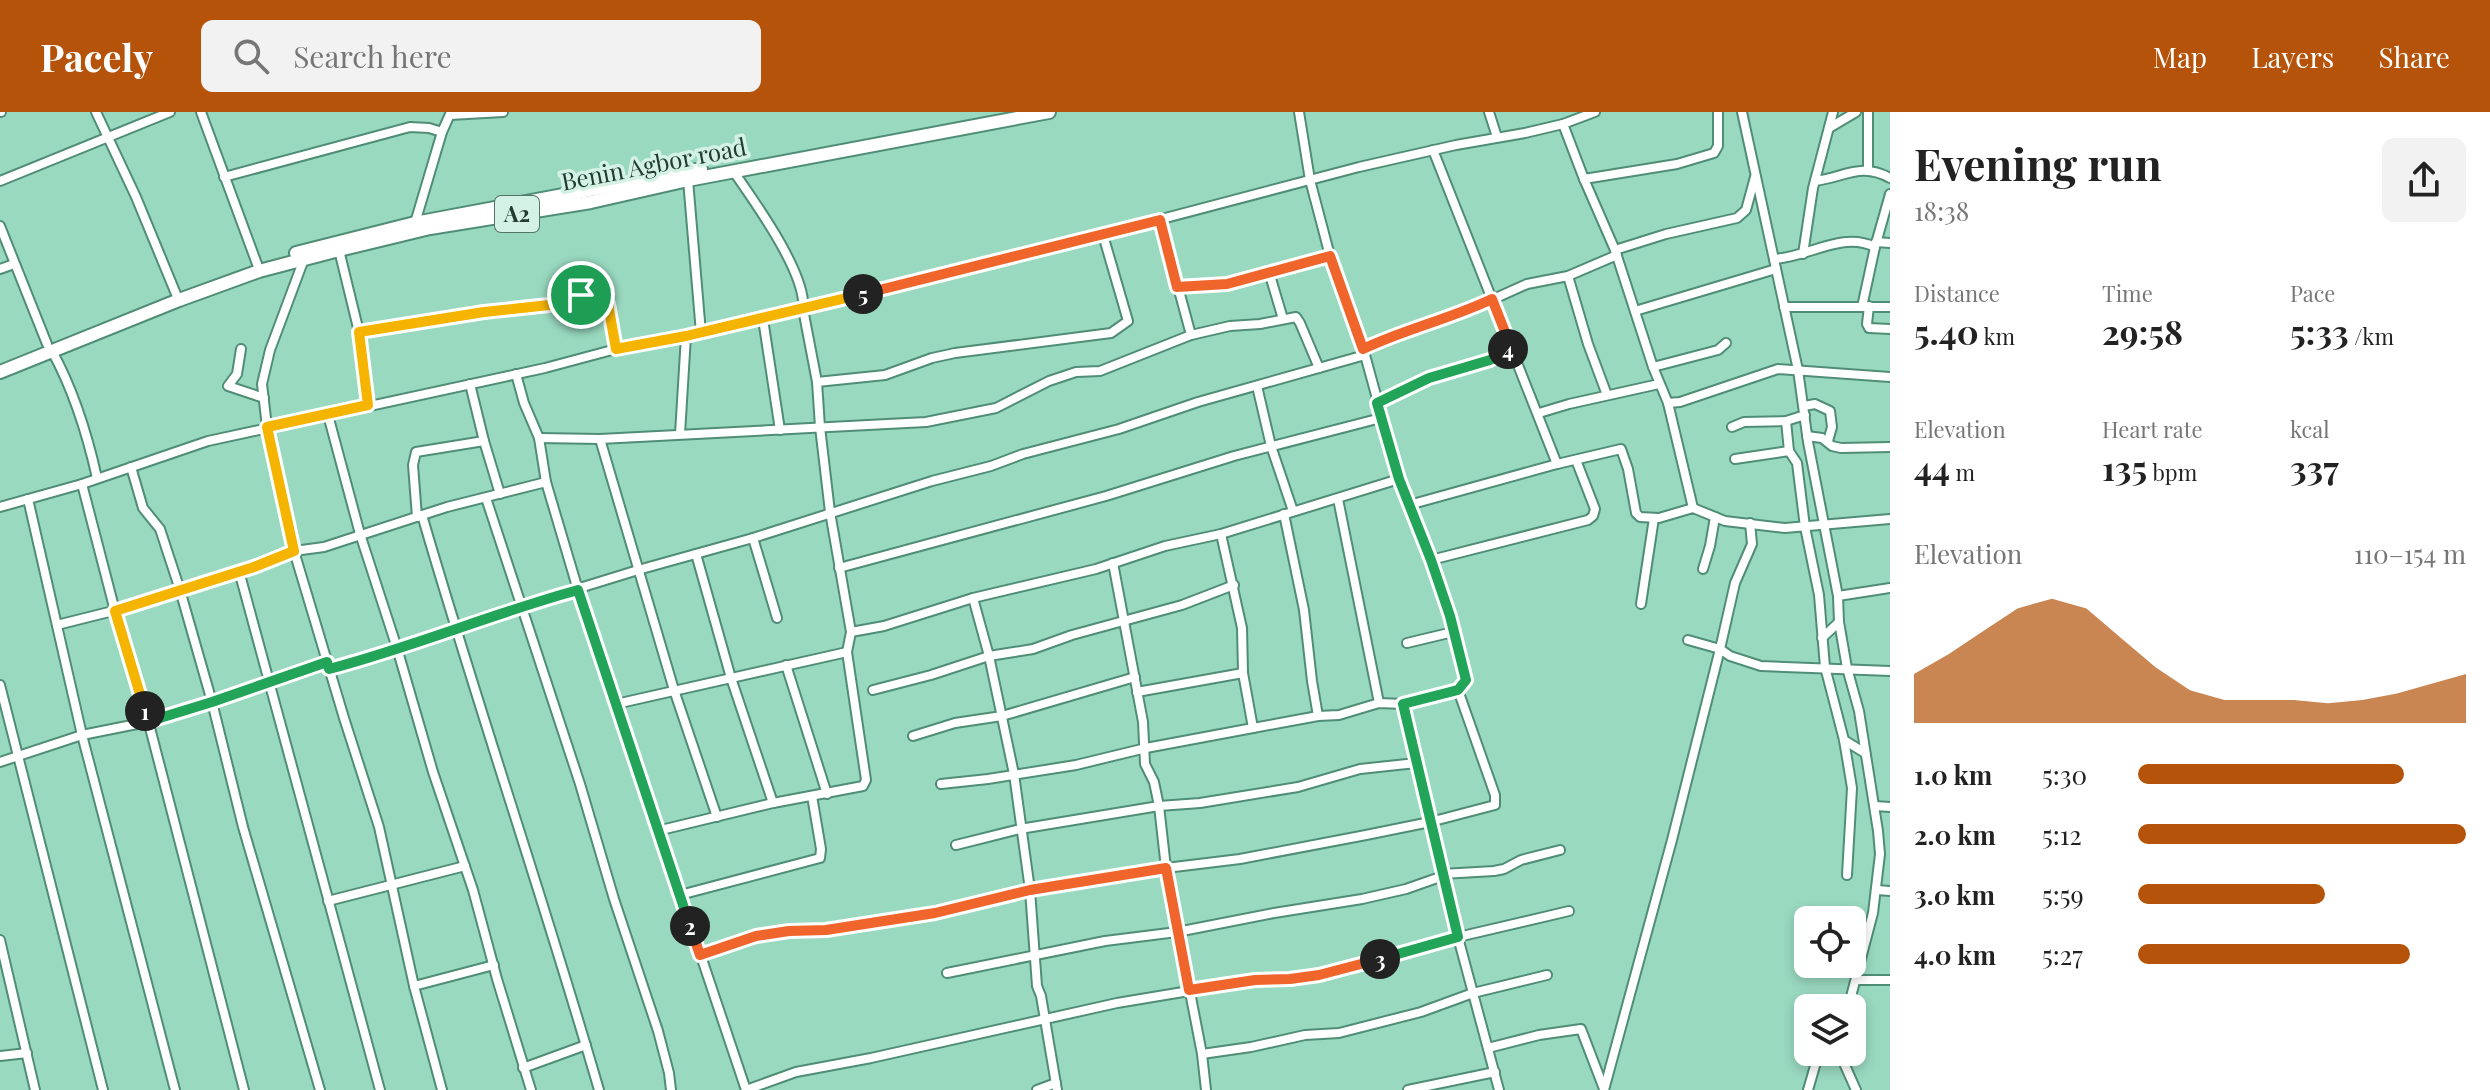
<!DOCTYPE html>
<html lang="en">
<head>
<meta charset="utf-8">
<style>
  :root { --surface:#fff; --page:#f2f2f2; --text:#222; --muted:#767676; --accent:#b45309 }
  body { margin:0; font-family:"Playfair Display",serif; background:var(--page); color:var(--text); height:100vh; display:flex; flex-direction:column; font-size:30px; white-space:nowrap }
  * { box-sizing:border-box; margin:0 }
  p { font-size:26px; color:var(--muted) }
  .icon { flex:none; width:44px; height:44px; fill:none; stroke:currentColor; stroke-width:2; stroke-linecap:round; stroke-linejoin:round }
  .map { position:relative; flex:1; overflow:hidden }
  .drawer { display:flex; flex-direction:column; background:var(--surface); width:600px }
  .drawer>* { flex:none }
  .tools { position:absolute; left:1794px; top:794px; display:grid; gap:16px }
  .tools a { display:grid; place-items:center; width:72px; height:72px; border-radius:12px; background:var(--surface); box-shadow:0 4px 12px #0003; font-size:40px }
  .pin { position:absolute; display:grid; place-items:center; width:68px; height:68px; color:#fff; margin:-34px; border:4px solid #fff; border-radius:50%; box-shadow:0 2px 8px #0007 }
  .km { position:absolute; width:40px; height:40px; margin:-20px; border-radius:50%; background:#222; color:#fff; font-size:22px; line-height:40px; text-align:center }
  .round { display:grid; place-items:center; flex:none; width:84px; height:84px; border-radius:12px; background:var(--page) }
  .overview { display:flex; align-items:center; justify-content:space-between; height:136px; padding:0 24px }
  h1 { font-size:44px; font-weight:700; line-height:60px }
  .figures { display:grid; grid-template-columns:repeat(3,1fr); gap:12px; height:136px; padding:8px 24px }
  .figures div { display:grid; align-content:center }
  .figures b { font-size:34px; font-weight:700 }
  .figures small { font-size:22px; font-weight:400 }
  .figures p { font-size:22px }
  .chart { height:224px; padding:16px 24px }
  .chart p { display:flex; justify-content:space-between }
  .chart svg { width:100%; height:144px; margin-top:8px; fill:var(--accent); opacity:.7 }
  ul { padding:0 24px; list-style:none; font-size:26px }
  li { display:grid; grid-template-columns:128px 96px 1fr; align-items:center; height:60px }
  li i { height:20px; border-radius:10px; background:var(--accent) }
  header { display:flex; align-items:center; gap:48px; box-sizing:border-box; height:112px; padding:0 40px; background:var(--accent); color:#fff }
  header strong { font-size:38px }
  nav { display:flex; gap:44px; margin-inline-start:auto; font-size:28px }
  .search { width:560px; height:72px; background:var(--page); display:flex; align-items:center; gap:20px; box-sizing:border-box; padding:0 28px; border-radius:12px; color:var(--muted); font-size:30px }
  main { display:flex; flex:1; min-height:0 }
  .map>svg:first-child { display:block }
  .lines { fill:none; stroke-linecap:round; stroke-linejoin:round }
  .minor-casing { stroke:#508d77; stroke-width:12 }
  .highway-casing { stroke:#508d77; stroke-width:16 }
  .minor { stroke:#fff; stroke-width:8 }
  .highway { stroke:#fff; stroke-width:12 }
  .split-1-casing { stroke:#fff; stroke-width:16 }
  .split-2-casing { stroke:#fff; stroke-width:16 }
  .split-3-casing { stroke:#fff; stroke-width:16 }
  .split-4-casing { stroke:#fff; stroke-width:16 }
  .split-5-casing { stroke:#fff; stroke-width:16 }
  .split-6-casing { stroke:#fff; stroke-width:16 }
  .split-1 { stroke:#f5b400; stroke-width:10 }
  .split-2 { stroke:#22a559; stroke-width:10 }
  .split-3 { stroke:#f0652b; stroke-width:10 }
  .split-4 { stroke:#22a559; stroke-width:10 }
  .split-5 { stroke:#f0652b; stroke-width:10 }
  .split-6 { stroke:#f5b400; stroke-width:10 }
  .labels { text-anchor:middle; stroke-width:7; stroke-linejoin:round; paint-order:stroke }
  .shield { fill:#d3f2e5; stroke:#567368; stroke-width:2 }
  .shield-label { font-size:22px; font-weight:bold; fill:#213c32 }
  .street-label { font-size:24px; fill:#213c32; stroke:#d3f2e5 }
</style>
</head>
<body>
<header>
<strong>Pacely</strong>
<div class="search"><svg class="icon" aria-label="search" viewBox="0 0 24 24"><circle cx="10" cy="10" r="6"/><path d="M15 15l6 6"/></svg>Search here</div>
<nav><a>Map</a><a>Layers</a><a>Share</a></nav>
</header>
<main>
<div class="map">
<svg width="1890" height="978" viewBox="0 0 1890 978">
  <rect width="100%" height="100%" fill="#99d9c0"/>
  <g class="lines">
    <defs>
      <g id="minor">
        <path d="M0 0H1"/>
        <path d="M96 0 136 85 176 182"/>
        <path d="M201 0 257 152"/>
        <path d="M1489 0 1497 25"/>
        <path d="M1742 0 1798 258 1808 330 1838 484 1839 510 1847 556 1859 599 1878 719 1880 742 1873 801 1848 896"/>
        <path d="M1868 0V58"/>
        <path d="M450 3 503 0"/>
        <path d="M1563 12 1584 67 1615 138 1653 255 1668 291 1693 396"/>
        <path d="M1829 16 1856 0"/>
        <path d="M1433 38 1557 352"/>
        <path d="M224 65 410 15 429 16 442 20"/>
        <path d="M1584 67 1677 52 1714 41 1718 34V0"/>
        <path d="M688 68 701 221"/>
        <path d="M0 69 170 0"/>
        <path d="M1815 69C1845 65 1861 50 1890 66"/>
        <path d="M1160 108 1191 223"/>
        <path d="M415 111 442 20 451 0"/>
        <path d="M0 114 47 232"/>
        <path d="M1876 130 1890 131"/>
        <path d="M339 138 359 220 368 293"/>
        <path d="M1615 138 1666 122 1737 106 1746 98 1755 65"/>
        <path d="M1803 142 1813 76 1833 0"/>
        <path d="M304 147 270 238 262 272 267 315 294 439 344 606 379 715 414 874 442 978"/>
        <path d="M1774 147C1810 145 1841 119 1875 135"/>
        <path d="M0 157 14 152"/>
        <path d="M1269 160 1283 207"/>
        <path d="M1568 164 1588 232 1607 283"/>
        <path d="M1177 175 1227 172 1330 144"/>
        <path d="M1869 194 1867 212 1869 216 1890 217"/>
        <path d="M1784 195H1890"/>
        <path d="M1862 195 1875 135 1890 82"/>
        <path d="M1635 199 1776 157"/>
        <path d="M763 207 780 318"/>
        <path d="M359 220 484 200 549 193 561 186 578 182 608 192 616 237"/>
        <path d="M241 237 237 262 228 274 264 286"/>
        <path d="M1363 237 1386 226 1467 199 1527 172 1568 164 1617 143"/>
        <path d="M52 239C74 279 87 321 97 366"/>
        <path d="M1653 255 1718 238 1726 231"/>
        <path d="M516 262 524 291 539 326 546 370 578 478 746 978 796 960 871 946 1117 891 1255 868 1290 867 1319 863 1458 825 1569 799"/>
        <path d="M817 270 885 263 932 246 955 241 1111 221 1128 209 1103 123"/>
        <path d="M470 272 484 329 500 382"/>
        <path d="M1257 274 1271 334 1293 399"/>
        <path d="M1377 291 1429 266 1490 248 1511 235"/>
        <path d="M1668 291 1680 290 1778 257 1890 265"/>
        <path d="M1804 294 1815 292 1830 299 1832 315 1828 329"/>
        <path d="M1539 301 1569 292 1659 272"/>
        <path d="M328 303 360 422 397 536 433 660 473 778 497 867 531 978"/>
        <path d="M1786 309 1789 339 1797 351 1805 415 1819 483 1825 555 1844 628 1852 676 1847 763"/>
        <path d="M1732 315 1744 310 1786 309 1805 303"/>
        <path d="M680 322 686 224"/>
        <path d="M1807 324 1822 326 1832 334 1841 336 1890 335"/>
        <path d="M539 326 600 327 926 310 996 296 1049 269 1076 260 1100 259 1191 223 1230 214 1260 212 1296 205 1300 211 1319 256"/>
        <path d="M600 327 674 578 717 705"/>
        <path d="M1735 347 1789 339"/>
        <path d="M131 355 143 396 160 417 180 478 212 590 243 715 320 978"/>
        <path d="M82 372 115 499 142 585 244 978"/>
        <path d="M486 386 580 672 614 787 658 919 669 961 671 978"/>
        <path d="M28 387 82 623 175 978"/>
        <path d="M1338 387 1379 591"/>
        <path d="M1409 393 1557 352 1621 337 1628 357 1636 401 1640 405 1659 406 1693 396 1725 409 1785 416 1890 407"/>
        <path d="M0 395 82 372 208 329 545 256 616 237 763 207 1025 143 1359 55 1456 33 1525 21 1563 12 1595 0"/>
        <path d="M1284 402 1304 498 1312 569 1318 604"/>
        <path d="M422 403C478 596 543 785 599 978"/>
        <path d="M417 405 413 353 416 340 484 329"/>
        <path d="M1221 422 1242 516 1243 561 1253 616"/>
        <path d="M753 426 777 506"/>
        <path d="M696 442 731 566 773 691"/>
        <path d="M1431 448 1588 408 1593 404 1595 397 1576 348"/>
        <path d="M1113 451 1143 610 1145 652 1154 670 1159 694 1166 756 1202 942 1206 978"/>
        <path d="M839 456 1106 384 1234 344 1381 306"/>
        <path d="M1703 457 1710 434 1715 405"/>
        <path d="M239 459 380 978"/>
        <path d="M1838 484 1890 476"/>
        <path d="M973 486 989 544 1014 662 1030 778 1037 874 1041 884 1057 978"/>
        <path d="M1641 492 1654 406"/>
        <path d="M57 513 133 494 254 455 294 439 324 435 447 395 546 370"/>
        <path d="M851 520 884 514 973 486 1096 457 1165 434 1221 422 1399 367"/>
        <path d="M1822 526 1839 510"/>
        <path d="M1688 528 1720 537 1735 471 1752 432 1750 411"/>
        <path d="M1407 531 1453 520"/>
        <path d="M786 553 827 682"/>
        <path d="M329 557 363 548 531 491 638 458 753 426 932 369 991 354 1023 342 1119 317 1198 290 1365 243"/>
        <path d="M0 573 103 978"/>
        <path d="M873 578 931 563 989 544 1033 537 1072 523 1182 493 1234 473"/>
        <path d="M1137 580 1243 561"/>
        <path d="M616 592 847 540"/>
        <path d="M1403 592 1452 803 1499 978"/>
        <path d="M913 624 955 611 1002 604 1135 565"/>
        <path d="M1844 628 1865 641"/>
        <path d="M0 650 82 623 147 610 212 590 327 550"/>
        <path d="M941 672 988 667 1076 653 1146 636 1253 616 1318 604 1339 603 1379 591 1403 592 1458 578 1466 568 1450 504 1431 448 1399 367 1365 243 1330 144 1310 68 1299 0"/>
        <path d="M1875 694 1890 695"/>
        <path d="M657 719 773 691 863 674 866 668 847 540 851 520 830 400 820 315 817 270 803 197C807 162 754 89 734 60"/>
        <path d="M956 733 1020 717 1159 694 1200 691 1298 675 1360 657 1416 651"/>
        <path d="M1442 762 1494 759 1504 757 1521 748 1560 738"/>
        <path d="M1877 778 1890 779"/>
        <path d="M680 783 820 746 821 737 812 684"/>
        <path d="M328 789 465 754"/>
        <path d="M0 828 35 978"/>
        <path d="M700 843 756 824 789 819 826 818 935 801 1030 778 1166 756 1240 747 1366 723 1430 710 1495 693V683L1458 578"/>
        <path d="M947 861 1105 829 1177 820 1274 801 1362 787 1406 777 1443 764"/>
        <path d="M1857 868H1890"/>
        <path d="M414 874 494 853"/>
        <path d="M1488 936 1539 923 1581 917 1604 977"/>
        <path d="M1839 940 1856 978"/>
        <path d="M1202 942 1251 935 1305 923 1339 921 1421 900 1473 881 1547 863"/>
        <path d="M0 944 27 941"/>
        <path d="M523 956 586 933"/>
        <path d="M1037 978 1056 971"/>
        <path d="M1408 978 1495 960"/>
        <path d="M1604 978 1672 728 1720 537 1730 544 1761 554 1890 559"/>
        <path d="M1808 978 1819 940"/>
      </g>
      <g id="highway">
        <path d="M296 141 415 111 701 57"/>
        <path d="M0 260 179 188 259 159 339 138 430 116 591 90 688 68 1049 0"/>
      </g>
    </defs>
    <!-- minor casing -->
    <use href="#minor" class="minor-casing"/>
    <!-- highway casing -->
    <use href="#highway" class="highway-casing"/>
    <!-- minor -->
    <use href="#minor" class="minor"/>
    <!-- highway -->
    <use href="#highway" class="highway"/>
  </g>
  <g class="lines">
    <defs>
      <path id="split-1" d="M145 599 115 499 254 455 294 439 267 315 368 293 359 220 484 200 549 193 569 183H581"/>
      <path id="split-2" d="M145 599 147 610 212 590 327 550 329 557C413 535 494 501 578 478L690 814"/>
      <path id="split-3" d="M690 814 700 843 756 824 789 819 826 818 935 801 1030 778 1166 756 1189 878 1255 868 1290 867 1319 863 1380 847"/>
      <path id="split-4" d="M1380 847 1458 825 1403 592 1458 578 1466 568 1450 504 1431 448 1399 367 1377 291 1429 266 1490 248 1508 237"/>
      <path id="split-5" d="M863 182 1160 108 1177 175 1227 172 1330 144 1363 237C1405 217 1450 207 1492 187L1511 235 1508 237"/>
      <path id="split-6" d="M581 183 608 192 616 237 686 224 863 182"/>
    </defs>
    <!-- split-1 casing -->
    <use href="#split-1" class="split-1-casing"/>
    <!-- split-2 casing -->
    <use href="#split-2" class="split-2-casing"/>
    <!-- split-3 casing -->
    <use href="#split-3" class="split-3-casing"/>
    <!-- split-4 casing -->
    <use href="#split-4" class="split-4-casing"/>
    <!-- split-5 casing -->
    <use href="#split-5" class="split-5-casing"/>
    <!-- split-6 casing -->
    <use href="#split-6" class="split-6-casing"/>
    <!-- split-1 -->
    <use href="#split-1" class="split-1"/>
    <!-- split-2 -->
    <use href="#split-2" class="split-2"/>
    <!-- split-3 -->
    <use href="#split-3" class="split-3"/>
    <!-- split-4 -->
    <use href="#split-4" class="split-4"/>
    <!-- split-5 -->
    <use href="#split-5" class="split-5"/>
    <!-- split-6 -->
    <use href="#split-6" class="split-6"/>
  </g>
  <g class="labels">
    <!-- shield labels -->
    <rect class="shield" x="495" y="84" width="44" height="36" rx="6"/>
    <g class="shield-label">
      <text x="517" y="110">A2</text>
    </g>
    <!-- street labels -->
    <g class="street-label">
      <text transform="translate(654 53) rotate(-11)" y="8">Benin Agbor road</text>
    </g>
  </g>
</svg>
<div class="tools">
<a><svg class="icon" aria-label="locate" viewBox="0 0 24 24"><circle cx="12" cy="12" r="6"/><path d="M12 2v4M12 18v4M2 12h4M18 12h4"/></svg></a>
<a><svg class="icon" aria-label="layers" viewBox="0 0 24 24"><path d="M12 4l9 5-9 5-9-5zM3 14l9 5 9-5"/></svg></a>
</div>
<div class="pin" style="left:581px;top:183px;background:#1e9e55"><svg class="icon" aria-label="arrive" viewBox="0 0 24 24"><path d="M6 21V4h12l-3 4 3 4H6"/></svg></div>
<b class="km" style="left:145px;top:599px">1</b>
<b class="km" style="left:690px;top:814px">2</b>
<b class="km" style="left:1380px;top:847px">3</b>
<b class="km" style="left:1508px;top:237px">4</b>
<b class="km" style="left:863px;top:182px">5</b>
</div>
<section class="drawer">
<div class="overview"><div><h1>Evening run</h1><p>18:38</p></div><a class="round"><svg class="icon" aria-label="share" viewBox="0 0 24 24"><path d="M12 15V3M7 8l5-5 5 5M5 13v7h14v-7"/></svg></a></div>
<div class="figures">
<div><p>Distance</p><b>5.40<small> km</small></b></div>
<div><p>Time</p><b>29:58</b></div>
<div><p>Pace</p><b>5:33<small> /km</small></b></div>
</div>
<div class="figures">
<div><p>Elevation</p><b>44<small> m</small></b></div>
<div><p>Heart rate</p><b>135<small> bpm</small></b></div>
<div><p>kcal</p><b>337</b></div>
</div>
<div class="chart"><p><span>Elevation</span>110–154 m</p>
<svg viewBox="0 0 160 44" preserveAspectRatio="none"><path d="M0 44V29L10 23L20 16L30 9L40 6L50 9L60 18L70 27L80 34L90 37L100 37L110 37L120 38L130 37L140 35L150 32L160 29V44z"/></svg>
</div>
<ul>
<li><b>1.0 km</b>5:30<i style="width:81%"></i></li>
<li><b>2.0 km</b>5:12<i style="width:100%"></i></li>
<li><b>3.0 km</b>5:59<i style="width:57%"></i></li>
<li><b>4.0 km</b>5:27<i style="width:83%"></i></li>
</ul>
</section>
</main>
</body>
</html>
